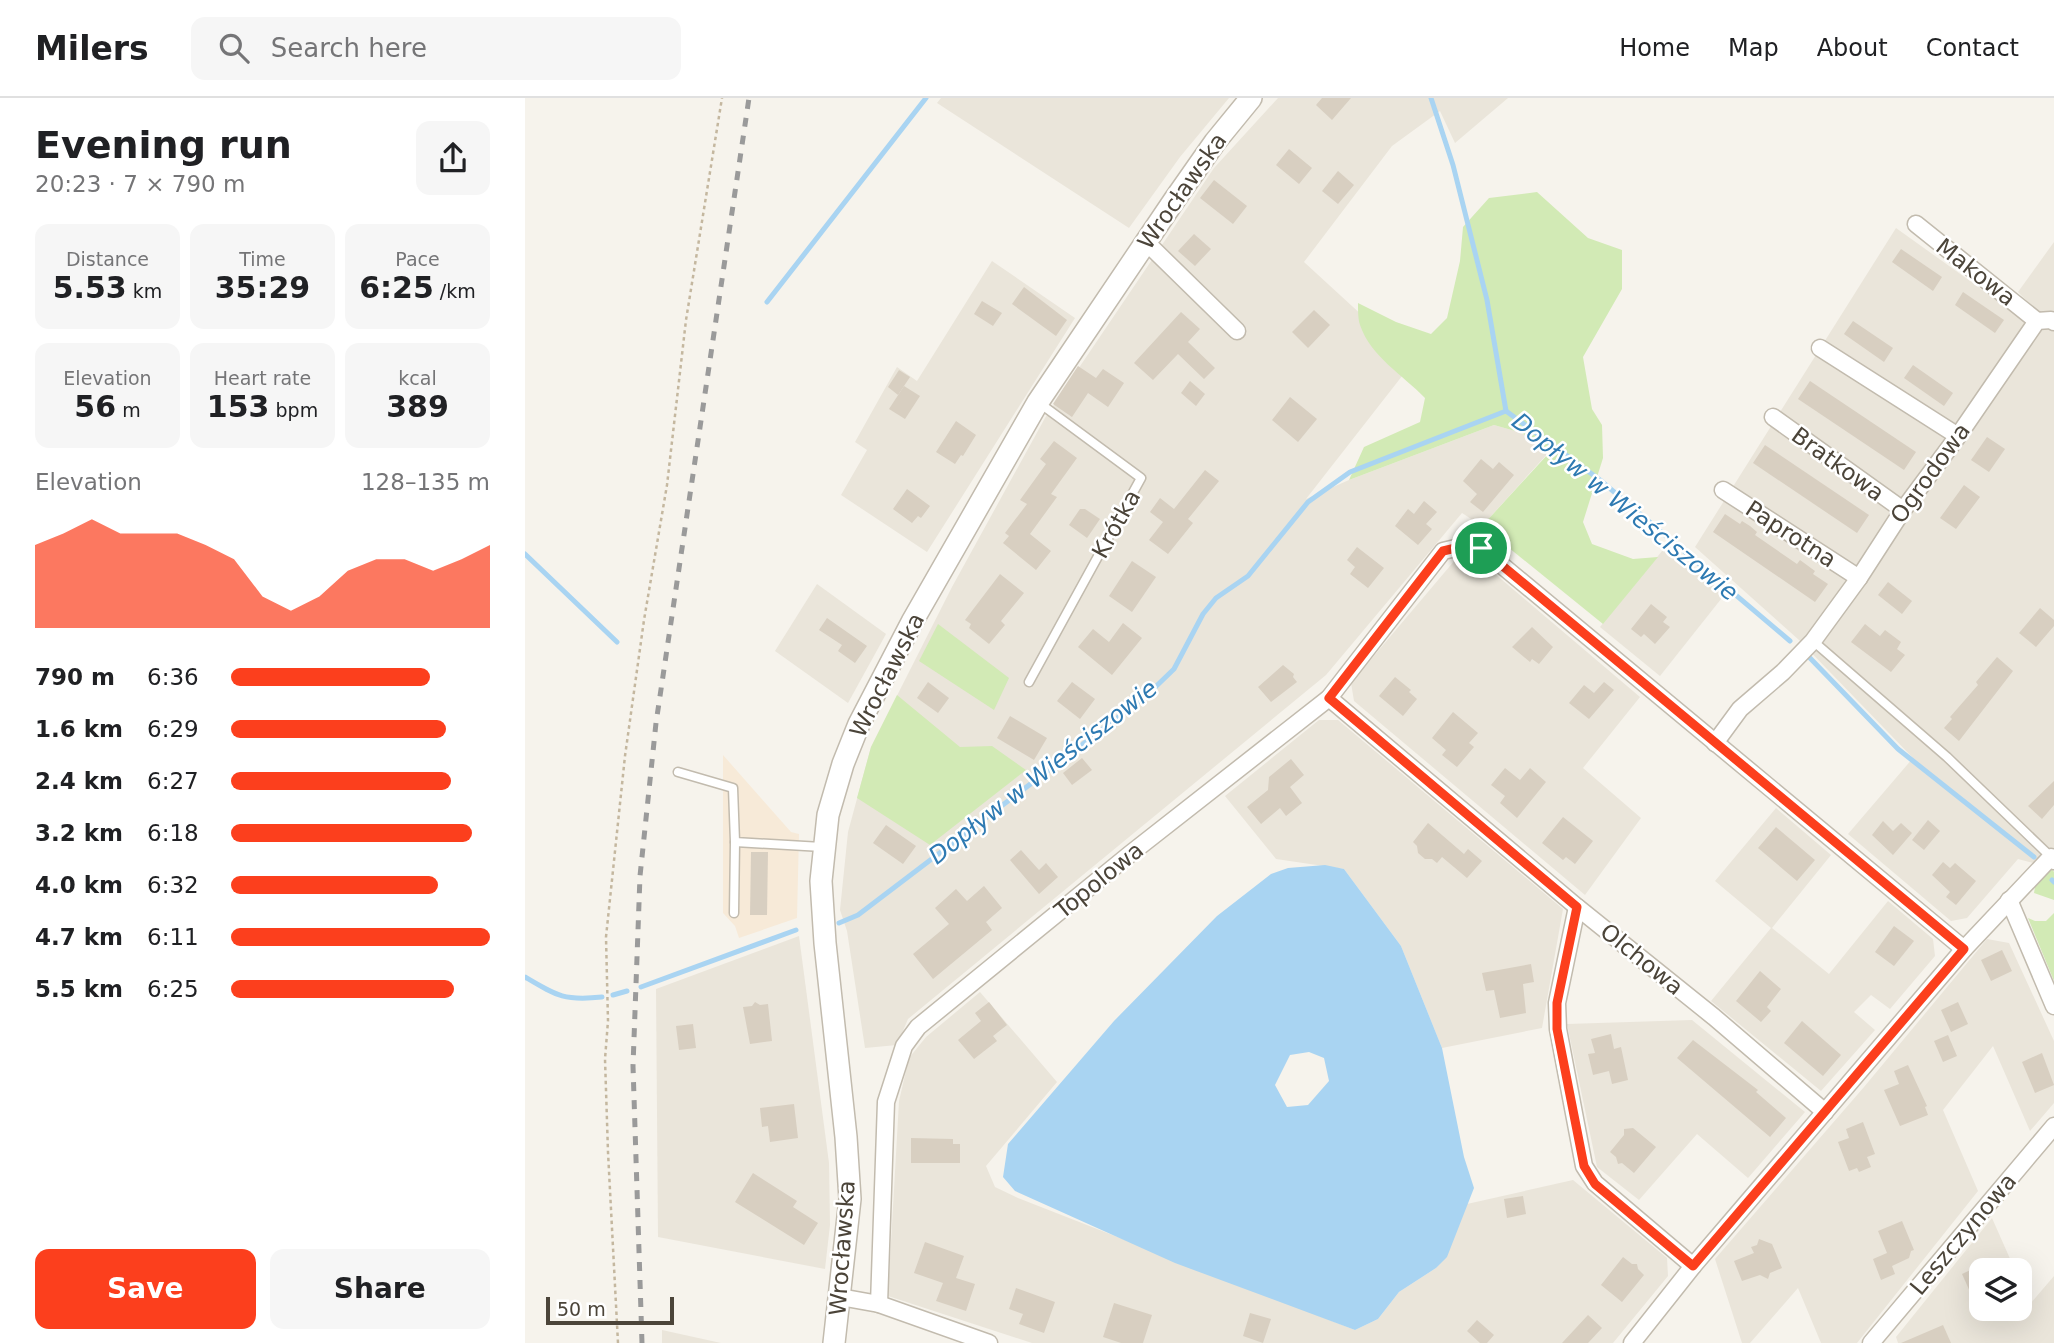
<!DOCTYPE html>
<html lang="en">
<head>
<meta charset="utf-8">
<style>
  :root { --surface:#fff; --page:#f6f6f6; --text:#202124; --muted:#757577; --line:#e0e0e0; --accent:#fc3f1d }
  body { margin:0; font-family:"DejaVu Sans",sans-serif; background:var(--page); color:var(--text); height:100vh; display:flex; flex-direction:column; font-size:26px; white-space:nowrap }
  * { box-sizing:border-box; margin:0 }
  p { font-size:23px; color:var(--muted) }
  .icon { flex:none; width:38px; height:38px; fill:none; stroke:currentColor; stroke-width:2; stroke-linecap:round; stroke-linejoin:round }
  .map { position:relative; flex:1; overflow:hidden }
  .drawer { display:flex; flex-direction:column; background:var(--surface); width:525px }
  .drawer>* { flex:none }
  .controls { position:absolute; left:1444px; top:1160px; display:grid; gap:14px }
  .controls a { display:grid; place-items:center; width:63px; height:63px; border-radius:14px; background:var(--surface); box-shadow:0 7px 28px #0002; font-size:35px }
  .scale { position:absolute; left:21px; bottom:18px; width:128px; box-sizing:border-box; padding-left:7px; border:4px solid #4b4439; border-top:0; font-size:19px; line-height:24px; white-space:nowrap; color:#4b4439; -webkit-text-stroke:5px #fff; paint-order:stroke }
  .pin { position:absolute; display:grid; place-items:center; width:60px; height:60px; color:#fff; margin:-30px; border:4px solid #fff; border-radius:50%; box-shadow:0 2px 7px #0007 }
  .round { display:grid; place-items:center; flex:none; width:74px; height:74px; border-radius:14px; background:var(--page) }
  .headline { display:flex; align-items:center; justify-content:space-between; height:119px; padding:0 35px }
  h1 { font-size:38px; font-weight:700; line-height:52px }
  .stats { display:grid; grid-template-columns:repeat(3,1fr); gap:10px; height:119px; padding:7px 35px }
  .stats div { display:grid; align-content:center; border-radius:14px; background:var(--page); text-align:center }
  .stats b { font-size:30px; font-weight:700 }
  .stats small { font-size:19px; font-weight:400 }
  .stats p { font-size:19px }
  .chart { height:196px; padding:14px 35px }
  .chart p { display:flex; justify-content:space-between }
  .chart svg { width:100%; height:126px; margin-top:7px; fill:var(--accent); opacity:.7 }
  .cta { display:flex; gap:14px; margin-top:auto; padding:14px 35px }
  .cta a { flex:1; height:80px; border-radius:14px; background:var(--accent); color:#fff; font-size:28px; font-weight:700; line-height:80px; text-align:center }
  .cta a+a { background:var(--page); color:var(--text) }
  ul { padding:0 35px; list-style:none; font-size:23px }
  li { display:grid; grid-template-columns:112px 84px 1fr; align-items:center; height:52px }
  li i { height:18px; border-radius:9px; background:var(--accent) }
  header { display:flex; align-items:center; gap:42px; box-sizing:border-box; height:98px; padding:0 35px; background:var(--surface); border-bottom:2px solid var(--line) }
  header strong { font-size:33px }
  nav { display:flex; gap:38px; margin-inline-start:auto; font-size:24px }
  .search { width:490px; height:63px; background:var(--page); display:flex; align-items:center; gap:18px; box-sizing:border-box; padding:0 24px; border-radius:14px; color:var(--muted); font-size:26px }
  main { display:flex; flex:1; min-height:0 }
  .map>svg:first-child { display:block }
  .residential { fill:#eae5da }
  .commercial { fill:#f7ead8 }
  .green { fill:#d2eab5 }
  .water { fill:#a9d4f2; fill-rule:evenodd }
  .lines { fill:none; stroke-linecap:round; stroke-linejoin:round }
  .stream { stroke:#a9d4f2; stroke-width:5 }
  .building { fill:#d8cfc1 }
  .service-casing { stroke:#c2bbae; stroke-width:11 }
  .minor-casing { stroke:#c2bbae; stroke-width:19 }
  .tertiary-casing { stroke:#c2bbae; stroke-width:24 }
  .path { stroke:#c4b79f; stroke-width:2.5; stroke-dasharray:3.5 3.5; stroke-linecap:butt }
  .service { stroke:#fff; stroke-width:8 }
  .minor { stroke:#fff; stroke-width:16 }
  .tertiary { stroke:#fff; stroke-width:21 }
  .rail { stroke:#9a9a9a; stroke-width:5; stroke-dasharray:9 9; stroke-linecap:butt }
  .route-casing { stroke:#fff; stroke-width:14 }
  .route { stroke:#fc3f1d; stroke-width:9 }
  .labels { text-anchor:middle; stroke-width:5; stroke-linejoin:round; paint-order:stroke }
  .street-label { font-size:23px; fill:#4b4439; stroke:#fff }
  .water-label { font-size:24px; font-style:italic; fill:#2e7ab2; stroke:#fff }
</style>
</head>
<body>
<header>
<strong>Milers</strong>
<div class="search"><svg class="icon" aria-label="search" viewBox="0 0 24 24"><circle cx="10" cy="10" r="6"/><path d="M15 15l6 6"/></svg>Search here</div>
<nav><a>Home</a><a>Map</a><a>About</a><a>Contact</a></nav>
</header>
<main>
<section class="drawer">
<div class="headline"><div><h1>Evening run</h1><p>20:23 · 7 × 790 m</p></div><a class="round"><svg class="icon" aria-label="share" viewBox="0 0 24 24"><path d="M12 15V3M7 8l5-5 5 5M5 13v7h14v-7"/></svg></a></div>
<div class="stats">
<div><p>Distance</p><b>5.53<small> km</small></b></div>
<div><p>Time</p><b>35:29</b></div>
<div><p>Pace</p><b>6:25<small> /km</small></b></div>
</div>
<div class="stats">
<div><p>Elevation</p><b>56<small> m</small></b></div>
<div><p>Heart rate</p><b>153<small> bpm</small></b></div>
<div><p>kcal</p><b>389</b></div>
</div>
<div class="chart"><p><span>Elevation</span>128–135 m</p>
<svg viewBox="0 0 160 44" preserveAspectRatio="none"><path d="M0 44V15L10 11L20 6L30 11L40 11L50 11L60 15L70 20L80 33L90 38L100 33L110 24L120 20L130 20L140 24L150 20L160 15V44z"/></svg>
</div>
<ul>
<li><b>790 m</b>6:36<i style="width:77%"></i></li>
<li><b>1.6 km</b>6:29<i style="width:83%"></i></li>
<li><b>2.4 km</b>6:27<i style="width:85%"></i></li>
<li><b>3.2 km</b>6:18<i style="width:93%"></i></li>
<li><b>4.0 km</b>6:32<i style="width:80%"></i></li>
<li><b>4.7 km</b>6:11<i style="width:100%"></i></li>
<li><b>5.5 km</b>6:25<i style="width:86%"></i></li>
</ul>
<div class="cta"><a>Save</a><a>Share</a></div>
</section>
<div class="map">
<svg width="1529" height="1245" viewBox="0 0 1529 1245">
  <rect width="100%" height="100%" fill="#f6f3ec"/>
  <!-- residential -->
  <g class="residential">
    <path d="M416 0H704L655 59 604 130 412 5Z"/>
    <path d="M753 0H983L930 45 915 13 867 48 779 164 888 264 781 401 824 382 969 327 997 335 1024 354 957 428 937 415 801 577 383 921 372 947 340 950 322 833 315 812 323 734 346 649 427 489 520 320 689 70Z"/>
    <path d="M1371 130 1494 218 1505 206 1493 194 1529 144V774L1526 770 1493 761 1442 820 1426 823 1323 736 1388 660 1274 542 1170 449Z"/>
    <path d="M467 163 550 220 402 454 316 397 342 352 330 344 372 269 392 283Z"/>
    <path d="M1142 447 1200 496 1135 578 1075 529Z"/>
    <path d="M949 458 1115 599 1058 670 1116 720 1060 797 829 603 826 585 930 462Z"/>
    <path d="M292 486 361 536 323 605 250 553Z"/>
    <path d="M794 622H813L1038 811 1017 930 917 950 876 848 819 771 751 761 700 698Z"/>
    <path d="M1251 710 1306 757 1247 830 1304 876 1363 803 1408 841 1410 858 1365 911 1346 897 1329 914 1350 932 1296 993 1186 903 1246 830 1190 783Z"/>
    <path d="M274 838 304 1065 305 1127 300 1171 133 1139 131 891Z"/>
    <path d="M1462 841 1484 845 1529 943V1005L1505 1033 1468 948 1418 1012 1453 1093 1332 1245H1296L1273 1190 1225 1245H1217L1190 1161 1339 989Z"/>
    <path d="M455 894 532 984 461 1068 470 1089 493 1100 830 1232 853 1221 874 1194 911 1170 921 1159 942 1106 1048 1082 1142 1160 1143 1178 1088 1245H507L363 1198 374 1003 384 960 401 939Z"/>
    <path d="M1167 922 1280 1014 1223 1080 1172 1036 1114 1102 1072 1069 1042 926Z"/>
    <path d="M1467 1120 1490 1172H1456V1211H1494L1495 1182 1505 1206 1529 1178V1245H1373L1371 1239Z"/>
    <path d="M137 1232 196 1245H137Z"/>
  </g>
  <!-- commercial -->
  <path class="commercial" d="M198 657 266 734 274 736 272 820 214 840 210 828 198 815Z"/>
  <!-- green -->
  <g class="green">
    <path d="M1012 94 1063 140 1097 152V191L1058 259 1067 311 1077 327 1078 360 1058 424 1067 446 1108 461 1133 459 1078 526 957 428 1024 355 997 335 969 327 824 382 839 349 895 324 900 300C878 277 846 259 835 227 833 221 833 212 833 205L871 224 906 236 922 220 935 163 938 129 964 100Z"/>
    <path d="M413 526 484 580 469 612 394 563Z"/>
    <path d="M372 597 435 649 467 648 501 672 405 747 332 700 346 649Z"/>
    <path d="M1526 770 1529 774V802L1509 795 1510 789Z"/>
    <path d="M1529 815V883L1503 820 1510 823H1521Z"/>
  </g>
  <!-- water -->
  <path class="water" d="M800 767 819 771 876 848 917 950 939 1059 949 1090 922 1159 911 1170 874 1194 853 1221 830 1232 650 1165 490 1093 478 1079 483 1046 589 923 692 818 746 776 763 770ZM784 954 799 960 804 983 783 1007 762 1009 750 987 765 957Z"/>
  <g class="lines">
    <!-- stream -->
    <g class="stream">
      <path d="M906 0 928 67 962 202 981 313"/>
      <path d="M242 204 401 0"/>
      <path d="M0 456 92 544"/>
      <path d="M1284 559 1373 651 1509 759"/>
      <path d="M1527 782 1529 784"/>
      <path d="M314 825 333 817 620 599 649 571 678 516 691 500 723 478 783 404 825 374 981 313 1075 382 1265 543"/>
      <path d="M0 879C32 898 39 903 77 899"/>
      <path d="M116 889 271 832"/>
      <path d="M88 897 102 893"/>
    </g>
  </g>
  <!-- building -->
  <g class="building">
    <path d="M797 0H826L807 22 791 7Z"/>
    <path d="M764 51 787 70 774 86 751 67Z"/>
    <path d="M813 73 829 87 813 106 797 93Z"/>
    <path d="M689 82 722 108 708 126 675 100Z"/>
    <path d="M669 136 686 151 670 168 653 153Z"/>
    <path d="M1376 151 1417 179 1408 193 1367 164Z"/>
    <path d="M499 189 542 222 531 238 487 206Z"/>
    <path d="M1438 194 1479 222 1470 235 1430 207Z"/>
    <path d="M457 203 477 215 468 228 449 216Z"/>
    <path d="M789 212 805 227 783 250 767 234Z"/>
    <path d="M656 214 675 231 663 244 690 270 679 281 653 256 628 282 609 265Z"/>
    <path d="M1328 223 1368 250 1359 264 1319 236Z"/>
    <path d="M1388 267 1428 295 1419 308 1379 280Z"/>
    <path d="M553 268 571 280 578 271 599 285 583 309 563 295 547 319 528 306Z"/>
    <path d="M374 272 385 279 373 297 363 289Z"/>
    <path d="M665 283 680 296 671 308 656 295Z"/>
    <path d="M1285 283 1391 354 1379 372 1273 301Z"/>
    <path d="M379 288 395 298 380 321 364 311Z"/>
    <path d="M765 299 792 321 773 344 747 322Z"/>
    <path d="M431 323 451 337 438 358 436 357 430 366 411 354Z"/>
    <path d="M1462 339 1480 351 1464 374 1446 362Z"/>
    <path d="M529 343 552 360 526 396 532 399 505 436 526 453 511 472 478 445 484 438 480 435 502 406 495 402 521 366 515 361Z"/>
    <path d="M1240 347 1344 417 1332 435 1228 365Z"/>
    <path d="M956 361 968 371 974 364 989 377 958 414 945 404 952 396 938 383Z"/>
    <path d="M680 372 694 383 663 421 668 425 643 456 624 442 638 424 625 414 635 400 649 411Z"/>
    <path d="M1439 387 1455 399 1431 431 1415 420Z"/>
    <path d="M382 391 405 408 396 420 393 418 387 425 368 411Z"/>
    <path d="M899 403 912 414 901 426 907 431 893 447 870 428 883 411 889 416Z"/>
    <path d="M555 411H560L575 421 562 440 544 427Z"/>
    <path d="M1200 416 1215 426 1217 423 1225 428 1232 434 1230 437 1272 466 1275 462 1290 473 1288 476 1303 486 1290 504 1188 434Z"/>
    <path d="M832 449 859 470 843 490 825 476 830 469 822 462Z"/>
    <path d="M607 463 631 479 607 514 584 498Z"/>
    <path d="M475 476 499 495 476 523 480 527 464 546 444 530 446 526 440 522Z"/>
    <path d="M1363 484 1387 503 1377 516 1353 497Z"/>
    <path d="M1126 506 1142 519 1138 524 1145 529 1130 546 1119 536 1116 539 1106 531Z"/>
    <path d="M1515 510 1529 522V528L1511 549 1494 535Z"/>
    <path d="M302 520 342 548 330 565 313 553 317 547 294 532Z"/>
    <path d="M598 525 617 540 587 577 553 549 568 531 584 544Z"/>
    <path d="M1340 526 1355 538 1360 532 1376 544 1372 551 1380 557 1366 574 1326 544Z"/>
    <path d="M1007 529 1028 549 1014 566 1007 561 1005 564 987 549Z"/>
    <path d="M1472 559 1488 573 1434 643 1419 630 1427 621 1425 619 1453 587 1451 584Z"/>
    <path d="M758 567 769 576 768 579 772 584 746 604 733 589Z"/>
    <path d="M870 579 886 592 884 594 892 601 878 618 854 598Z"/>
    <path d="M403 584 424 600 413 615 392 600Z"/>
    <path d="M547 584 570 601 555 621 532 603Z"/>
    <path d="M1079 584 1089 592 1064 621 1044 605 1059 587 1069 595Z"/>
    <path d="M928 614 953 635 944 645 949 649 932 669 917 657 921 652 907 640Z"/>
    <path d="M485 618 522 640 509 662 472 640Z"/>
    <path d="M557 660 567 672 547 687 538 675Z"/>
    <path d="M766 661 779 677 765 689 777 705 761 718 755 710 736 726 722 709 743 692 744 679Z"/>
    <path d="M980 670 995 682 1005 670 1021 684 992 720 975 705 980 698 966 687Z"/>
    <path d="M1529 683V707L1517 721 1503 708Z"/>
    <path d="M1038 719 1068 743 1050 766 1041 759 1038 762 1017 745Z"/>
    <path d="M1403 722 1415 733 1399 752 1387 742Z"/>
    <path d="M1358 723 1368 733 1376 725 1387 735 1368 757 1347 737Z"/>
    <path d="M903 725 939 756 943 751 957 763 942 780 917 759 912 765 907 761H900L893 755 892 748 888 744Z"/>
    <path d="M361 727 391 748 378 766 348 745Z"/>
    <path d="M1251 729 1290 762 1272 783 1233 750Z"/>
    <path d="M496 752 514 772 521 765 533 779 514 796 485 762Z"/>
    <path d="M226 754H243L242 817H225Z"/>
    <path d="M1418 764 1425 770 1430 765 1451 783 1431 807 1421 799 1425 794 1407 777Z"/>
    <path d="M459 788 477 810 461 824 467 832 408 881 388 856 424 826 410 810 431 791 442 803Z"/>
    <path d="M1369 828 1389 843 1369 868 1350 854Z"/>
    <path d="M1477 852 1487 873 1466 883 1456 862Z"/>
    <path d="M1006 866 1009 884 998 886 1001 915 975 920 969 892 961 893 957 875Z"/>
    <path d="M1235 873 1256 891 1242 909 1246 913 1236 924 1211 903Z"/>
    <path d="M230 904 235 907 243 906 247 943 225 946 218 909 227 908Z"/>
    <path d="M464 904 482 927 468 938 472 943 449 961 433 942 456 923 450 915Z"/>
    <path d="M1433 904 1443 926 1426 934 1416 912Z"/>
    <path d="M1277 923 1316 957 1298 978 1259 945Z"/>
    <path d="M168 926 171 950 154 952 151 928Z"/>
    <path d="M1086 936 1089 951 1096 949 1103 982 1087 986 1084 973 1068 977 1063 956 1070 955 1066 941Z"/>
    <path d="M1423 937 1432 958 1418 964 1409 943Z"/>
    <path d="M1168 942 1233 992 1231 994 1261 1020 1245 1039 1152 960Z"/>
    <path d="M1517 955 1529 987 1510 995 1497 964Z"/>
    <path d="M1383 967 1402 1008 1400 1009 1403 1017 1375 1028 1359 992 1374 986 1369 973Z"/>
    <path d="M269 1006 273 1040 245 1044 243 1028 237 1029 235 1010Z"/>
    <path d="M1338 1024 1350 1056 1342 1059 1346 1069 1334 1074 1332 1070 1324 1073 1313 1044 1324 1040 1321 1031Z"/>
    <path d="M1108 1030 1131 1049 1109 1075 1097 1065 1093 1066 1091 1059 1085 1054 1099 1037V1031Z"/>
    <path d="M386 1040 428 1041V1046H435V1065H386Z"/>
    <path d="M228 1075 272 1103 268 1109 293 1125 279 1147 210 1104Z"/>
    <path d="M998 1098 1001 1116 982 1120 979 1101Z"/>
    <path d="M1377 1123 1389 1152 1386 1153 1384 1160 1367 1168 1370 1176 1356 1182 1348 1161 1362 1155 1353 1133Z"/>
    <path d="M1234 1141 1247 1146 1257 1170 1245 1175 1243 1181 1235 1177 1217 1183 1209 1163 1229 1155 1226 1149 1232 1147Z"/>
    <path d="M400 1144 439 1158 431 1180 450 1186 441 1213 411 1203 418 1185 389 1175Z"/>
    <path d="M1098 1159 1107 1166H1112L1113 1171 1119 1177 1097 1204 1076 1187Z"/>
    <path d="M1456 1167V1218L1437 1176Z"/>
    <path d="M491 1190 530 1204 519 1235 494 1226 498 1216 484 1211Z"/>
    <path d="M589 1205 627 1217 618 1245H596L578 1239Z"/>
    <path d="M725 1215 746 1221 738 1245 718 1238Z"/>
    <path d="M1063 1217 1077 1230 1063 1245H1037Z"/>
    <path d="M952 1222 969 1237 962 1245H955L942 1233Z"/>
    <path d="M1418 1227 1426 1245H1376Z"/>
  </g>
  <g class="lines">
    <defs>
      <g id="service">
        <path d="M1288 543 1422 659 1526 759 1527 757"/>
        <path d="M504 584 616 380 513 304"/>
        <path d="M153 674 208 690 210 744 297 749"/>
        <path d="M209 815 210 744"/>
      </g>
      <g id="minor">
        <path d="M1391 126 1512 223"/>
        <path d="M621 144 712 233"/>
        <path d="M1295 250 1433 338"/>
        <path d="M1248 319 1378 412"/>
        <path d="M1198 392 1334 480"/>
        <path d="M804 600 1052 809 1189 919 1300 1014"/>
        <path d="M1190 645 1215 611 1258 574 1288 543 1334 480 1378 412 1433 338 1512 223 1526 222 1529 224"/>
        <path d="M1484 802 1529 908"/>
        <path d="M1052 809 1032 905 1033 931 1059 1068 1070 1085 1168 1168"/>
        <path d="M315 1199 354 1206 464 1245"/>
        <path d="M354 1206 361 1004 379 948 393 929 605 756 804 600 918 453 939 448 956 450 1439 851"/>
        <path d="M1107 1245 1168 1168 1439 851 1526 759 1529 763"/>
        <path d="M1346 1245 1529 1028"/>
      </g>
      <path id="tertiary" d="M309 1245 325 1101 321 1039 300 845 296 783 303 717 318 666 334 626 387 524 513 304 650 101 690 44 726 0"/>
    </defs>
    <!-- service casing -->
    <use href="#service" class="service-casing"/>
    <!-- minor casing -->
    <use href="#minor" class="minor-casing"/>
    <!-- tertiary casing -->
    <use href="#tertiary" class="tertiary-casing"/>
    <!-- path -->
    <path class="path" d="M93 1245 83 1054 80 961 83 923 81 839 100 658 119 522 142 387 161 222 197 0"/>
    <!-- service -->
    <use href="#service" class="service"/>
    <!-- minor -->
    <use href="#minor" class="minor"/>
    <!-- tertiary -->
    <use href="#tertiary" class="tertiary"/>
    <!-- rail -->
    <path class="rail" d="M117 1245 108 968 115 778 131 625 224 0"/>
  </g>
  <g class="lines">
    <defs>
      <path id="route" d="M939 448 956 450 1439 851 1168 1168 1070 1086 1059 1068 1032 931V905L1052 809 804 600 918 453Z"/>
    </defs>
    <!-- route casing -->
    <use href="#route" class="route-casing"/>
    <!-- route -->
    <use href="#route" class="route"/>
  </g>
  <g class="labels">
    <!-- street labels -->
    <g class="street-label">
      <text transform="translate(657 93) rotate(-55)" y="8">Wrocławska</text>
      <text transform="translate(1451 174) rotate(38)" y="8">Makowa</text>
      <text transform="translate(1313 366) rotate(36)" y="8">Bratkowa</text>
      <text transform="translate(1405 375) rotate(-54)" y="8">Ogrodowa</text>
      <text transform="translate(591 426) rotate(-61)" y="8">Krótka</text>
      <text transform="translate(1266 436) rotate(33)" y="8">Paprotna</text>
      <text transform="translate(362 577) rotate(-63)" y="8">Wrocławska</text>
      <text transform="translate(574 782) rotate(-39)" y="8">Topolowa</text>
      <text transform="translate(1117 861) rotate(39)" y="8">Olchowa</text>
      <text transform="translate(1438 1136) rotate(-50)" y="8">Leszczynowa</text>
      <text transform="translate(317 1150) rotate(-86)" y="8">Wrocławska</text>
    </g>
    <!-- water labels -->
    <g class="water-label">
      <text transform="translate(1100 409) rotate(39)" y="8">Dopływ w Wieściszowie</text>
      <text transform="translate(518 674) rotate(-38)" y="8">Dopływ w Wieściszowie</text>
    </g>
  </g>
</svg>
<div class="controls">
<a><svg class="icon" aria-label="layers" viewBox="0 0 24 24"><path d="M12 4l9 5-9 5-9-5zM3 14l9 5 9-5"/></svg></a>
</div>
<div class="scale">50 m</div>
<div class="pin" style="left:956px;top:450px;background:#1e9e55"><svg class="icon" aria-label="arrive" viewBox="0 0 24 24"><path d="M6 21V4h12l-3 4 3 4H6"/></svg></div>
</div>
</main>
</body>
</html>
